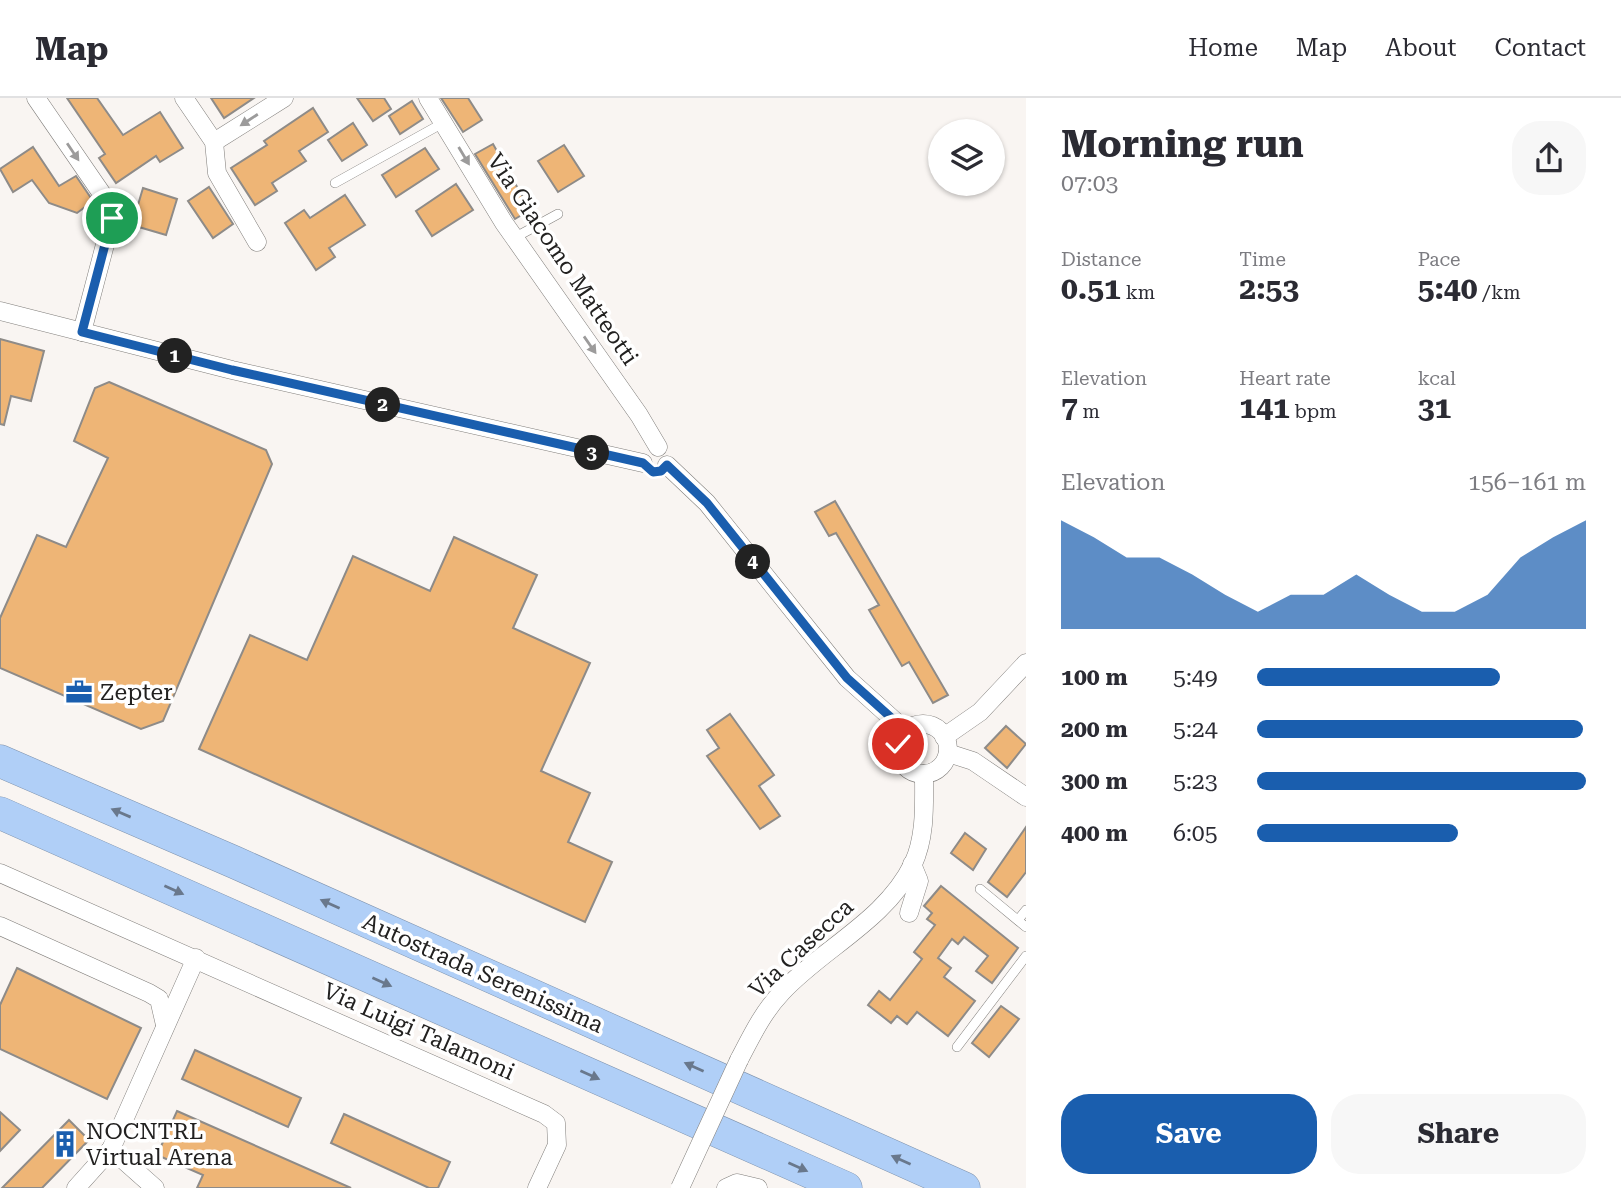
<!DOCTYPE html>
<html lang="en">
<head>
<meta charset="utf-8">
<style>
  :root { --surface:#fff; --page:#f7f7f7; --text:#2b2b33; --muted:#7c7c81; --line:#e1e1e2; --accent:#1a5eae }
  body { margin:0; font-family:"Roboto Serif",serif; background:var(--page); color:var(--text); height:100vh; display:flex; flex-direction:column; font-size:26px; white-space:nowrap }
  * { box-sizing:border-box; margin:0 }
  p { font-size:23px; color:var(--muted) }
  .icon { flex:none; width:38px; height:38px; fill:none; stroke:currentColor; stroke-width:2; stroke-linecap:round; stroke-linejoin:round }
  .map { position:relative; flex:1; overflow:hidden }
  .details { display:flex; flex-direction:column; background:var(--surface); width:595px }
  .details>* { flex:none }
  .buttons { position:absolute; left:928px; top:21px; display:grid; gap:14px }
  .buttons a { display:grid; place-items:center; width:77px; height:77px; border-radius:50%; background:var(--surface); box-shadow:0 2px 5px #0004; font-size:35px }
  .pin { position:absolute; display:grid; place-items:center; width:60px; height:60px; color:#fff; margin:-30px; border:4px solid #fff; border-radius:50%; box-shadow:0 2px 7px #0007 }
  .km { position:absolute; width:35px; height:35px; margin:-18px; border-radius:50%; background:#222; color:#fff; font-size:19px; line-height:35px; text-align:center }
  .round { display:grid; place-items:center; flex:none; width:74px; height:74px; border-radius:28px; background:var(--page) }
  .overview { display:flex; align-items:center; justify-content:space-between; height:119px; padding:0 35px }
  h1 { font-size:38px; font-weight:700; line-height:52px }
  .stats { display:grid; grid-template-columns:repeat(3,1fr); gap:10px; height:119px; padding:7px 35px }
  .stats div { display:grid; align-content:center }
  .stats b { font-size:30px; font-weight:700 }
  .stats small { font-size:19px; font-weight:400 }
  .stats p { font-size:19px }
  .chart { height:196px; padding:14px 35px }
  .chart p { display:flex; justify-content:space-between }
  .chart svg { width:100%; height:126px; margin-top:7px; fill:var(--accent); opacity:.7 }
  .action { display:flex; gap:14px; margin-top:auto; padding:14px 35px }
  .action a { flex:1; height:80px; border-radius:28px; background:var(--accent); color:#fff; font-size:28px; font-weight:700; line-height:80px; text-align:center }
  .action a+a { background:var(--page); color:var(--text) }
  ul { padding:0 35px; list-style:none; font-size:23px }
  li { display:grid; grid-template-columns:112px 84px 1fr; align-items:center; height:52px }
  li i { height:18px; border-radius:9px; background:var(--accent) }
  header { display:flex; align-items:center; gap:42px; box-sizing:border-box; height:98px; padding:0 35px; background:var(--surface); border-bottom:2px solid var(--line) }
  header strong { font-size:33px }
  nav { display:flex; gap:38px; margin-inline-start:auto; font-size:24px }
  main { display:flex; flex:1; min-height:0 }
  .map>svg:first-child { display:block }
  .building { fill:#eeb576; stroke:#8e8b88; stroke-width:2 }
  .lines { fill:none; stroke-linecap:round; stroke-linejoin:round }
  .service-casing { stroke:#807e7b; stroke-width:10 }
  .minor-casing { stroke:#807e7b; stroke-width:19 }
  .motorway-casing { stroke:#7e92ac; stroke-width:33 }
  .service { stroke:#fff; stroke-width:9 }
  .minor { stroke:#fff; stroke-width:18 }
  .motorway { stroke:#b0cff7; stroke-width:32 }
  .minor-bridge-casing { stroke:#807e7b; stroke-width:19; stroke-linecap:butt }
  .minor-bridge { stroke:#fff; stroke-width:18 }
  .oneway { fill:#9c9b9b }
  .oneway2 { fill:#69788c }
  .route-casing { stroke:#fff; stroke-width:14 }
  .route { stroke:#1a5eae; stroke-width:9 }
  .labels { text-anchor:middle; stroke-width:7; stroke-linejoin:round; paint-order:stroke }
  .street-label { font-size:23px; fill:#222120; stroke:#fff }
  .poi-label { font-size:23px; fill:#222120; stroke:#fff; text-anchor:start }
</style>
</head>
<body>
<header>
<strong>Map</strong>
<nav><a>Home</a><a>Map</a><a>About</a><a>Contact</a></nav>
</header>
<main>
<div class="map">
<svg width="1026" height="1090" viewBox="0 0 1026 1090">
  <rect width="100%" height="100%" fill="#f9f5f2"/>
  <!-- building -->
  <g class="building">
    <path d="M67 0H97L123 37 160 14 183 50 160 64 156 58 116 85 99 60 105 56Z"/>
    <path d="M211 0H254L224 20Z"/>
    <path d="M357 0H384L391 11 373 23Z"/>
    <path d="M441 0H468L482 22 463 34Z"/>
    <path d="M412 3 423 21 400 36 389 18Z"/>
    <path d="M313 10 328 34 299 53 306 63 272 85 277 93 255 107 231 70 267 47 264 43Z"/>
    <path d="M353 25 367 47 342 63 328 42Z"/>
    <path d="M493 46 530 112 515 121 475 56Z"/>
    <path d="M564 47 584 78 558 94 538 63Z"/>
    <path d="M33 49 59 88 76 78 93 103 77 115 49 105 32 82 13 94 0 71Z"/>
    <path d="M425 50 439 71 396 99 382 77Z"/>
    <path d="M456 86 473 112 432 138 416 113Z"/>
    <path d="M209 89 233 126 213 140 188 103Z"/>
    <path d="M143 90 177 101 166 137 132 127Z"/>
    <path d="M345 97 365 127 329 150 335 159 316 172 285 125 304 112 310 120Z"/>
    <path d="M0 241 44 253 31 303 11 298 4 327 0 326Z"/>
    <path d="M109 284 266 352 272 366 163 623 141 631 0 570V520L37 437 66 449 108 360 74 343 95 290Z"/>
    <path d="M835 403 948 597 933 605 909 564 902 568 869 512 879 507 836 435 829 438 815 414Z"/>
    <path d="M454 439 537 477 513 530 590 565 541 673 590 695 568 744 612 764 585 824 199 651 250 537 307 562 353 458 430 493Z"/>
    <path d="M730 616 774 677 759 688 780 718 760 731 707 658 719 650 707 632Z"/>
    <path d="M1006 628 1026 646 1007 670 985 650Z"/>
    <path d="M1026 729V774L1007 799 988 784Z"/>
    <path d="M965 735 986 751 973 772 951 755Z"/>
    <path d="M941 788 1018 850 992 885 976 873 988 858 964 839 958 846 952 841 938 860 951 870 944 879 975 903 948 938 917 914 907 926 897 918 891 925 868 907 879 893 890 902 922 861 914 854 935 827 927 821 932 815 924 808Z"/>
    <path d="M17 870 141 930 107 1001 0 951V907Z"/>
    <path d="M1001 908 1019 921 989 959 972 945Z"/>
    <path d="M195 952 301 1000 288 1029 182 981Z"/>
    <path d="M177 1013 351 1090H197L203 1077 157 1057Z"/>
    <path d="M0 1014 20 1032 0 1053Z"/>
    <path d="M344 1016 450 1064 438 1090H429L331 1045Z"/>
    <path d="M69 1022 89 1042 42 1090H2Z"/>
  </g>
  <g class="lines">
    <defs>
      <g id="service">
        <path d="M335 85 443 25"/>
        <path d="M514 140 558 116"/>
        <path d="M980 791 1026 829"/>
        <path d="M1018 822 1026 812"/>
        <path d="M957 949 1026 858"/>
      </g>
      <g id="minor">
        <path d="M36 0 111 109 112 120 82 234"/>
        <path d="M184 0 214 44 217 75 257 144"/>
        <path d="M428 0 504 125 639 317 658 349"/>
        <path d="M214 44 284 0"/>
        <path d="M0 213 232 272 643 365"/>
        <path d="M667 367 707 405 847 580 906 633"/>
        <circle cx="923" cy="651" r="25"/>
        <path d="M944 639 980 614 1026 565"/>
        <path d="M948 655 973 663 1026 699"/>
        <path d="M0 775 544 1016 556 1025 557 1047 537 1090"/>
        <path d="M909 815 919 783 912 766"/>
        <path d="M0 828 149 895 159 901 165 927"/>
        <path d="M739 962C752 937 763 914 782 894 823 850 886 822 913 766 926 738 924 706 924 676"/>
        <path d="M111 1051 155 1090"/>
        <path d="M76 1090 111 1051 196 860"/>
        <path d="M726 1090 737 1085 758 1090"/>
      </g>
      <g id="motorway">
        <path d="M0 663 234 764 964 1090"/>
        <path d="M0 715 846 1090"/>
      </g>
    </defs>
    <!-- service casing -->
    <use href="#service" class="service-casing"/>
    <!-- minor casing -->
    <use href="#minor" class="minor-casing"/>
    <!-- motorway casing -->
    <use href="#motorway" class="motorway-casing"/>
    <!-- service -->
    <use href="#service" class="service"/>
    <!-- minor -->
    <use href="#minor" class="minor"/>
    <!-- motorway -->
    <use href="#motorway" class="motorway"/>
    <defs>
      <path id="minor-bridge" d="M680 1090 739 962"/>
    </defs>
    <!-- minor-bridge casing -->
    <use href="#minor-bridge" class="minor-bridge-casing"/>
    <!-- minor-bridge -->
    <use href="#minor-bridge" class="minor-bridge"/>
  </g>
  <!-- one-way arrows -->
  <defs><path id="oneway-solid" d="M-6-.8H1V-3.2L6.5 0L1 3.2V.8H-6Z" transform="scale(1.75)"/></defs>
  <g class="oneway">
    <use href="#oneway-solid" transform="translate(249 22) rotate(147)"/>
    <use href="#oneway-solid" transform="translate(73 54) rotate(56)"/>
    <use href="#oneway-solid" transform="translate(464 58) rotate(59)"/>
    <use href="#oneway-solid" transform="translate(590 247) rotate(55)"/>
  </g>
  <g class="oneway2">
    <use href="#oneway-solid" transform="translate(121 715) rotate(-157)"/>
    <use href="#oneway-solid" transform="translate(174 792) rotate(24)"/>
    <use href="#oneway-solid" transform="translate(330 806) rotate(-156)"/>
    <use href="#oneway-solid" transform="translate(382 884) rotate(24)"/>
    <use href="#oneway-solid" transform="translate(694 969) rotate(-156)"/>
    <use href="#oneway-solid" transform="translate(590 977) rotate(24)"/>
    <use href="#oneway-solid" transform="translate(901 1062) rotate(-156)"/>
    <use href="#oneway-solid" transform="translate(798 1069) rotate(24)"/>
  </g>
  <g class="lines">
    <defs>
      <path id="route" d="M112 120 82 234 232 272 643 365 653 374 661 373 667 367 707 405 847 580 906 633 898 646"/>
    </defs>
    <!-- route casing -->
    <use href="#route" class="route-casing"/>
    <!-- route -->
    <use href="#route" class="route"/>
  </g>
  <!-- icons -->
  <defs>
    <symbol id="office-bare" viewBox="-9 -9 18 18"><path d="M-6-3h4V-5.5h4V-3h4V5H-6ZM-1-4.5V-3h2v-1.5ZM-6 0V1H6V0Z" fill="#1a5eae" stroke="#fff" stroke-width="2.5" paint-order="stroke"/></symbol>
    <symbol id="building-bare" viewBox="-9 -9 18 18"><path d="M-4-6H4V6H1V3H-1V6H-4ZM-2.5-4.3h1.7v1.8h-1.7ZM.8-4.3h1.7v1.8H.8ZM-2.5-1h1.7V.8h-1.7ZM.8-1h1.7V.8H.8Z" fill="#1a5eae" stroke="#fff" stroke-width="2.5" paint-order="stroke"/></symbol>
  </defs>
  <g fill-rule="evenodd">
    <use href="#office-bare" x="60" y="575" width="38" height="38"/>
    <use href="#building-bare" x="46" y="1027" width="38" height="38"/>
  </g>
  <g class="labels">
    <!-- street labels -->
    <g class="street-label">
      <text transform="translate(563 161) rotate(56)" y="8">Via Giacomo Matteotti</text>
      <text transform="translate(801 850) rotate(-43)" y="8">Via Casecca</text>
      <text transform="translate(483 875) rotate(24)" y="8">Autostrada Serenissima</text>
      <text transform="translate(419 933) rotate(24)" y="8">Via Luigi Talamoni</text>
    </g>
    <!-- poi labels -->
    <g class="poi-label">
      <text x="100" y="602">Zepter</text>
      <text x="86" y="1041">NOCNTRL<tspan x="86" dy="26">Virtual Arena</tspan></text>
    </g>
  </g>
</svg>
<div class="buttons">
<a><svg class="icon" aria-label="layers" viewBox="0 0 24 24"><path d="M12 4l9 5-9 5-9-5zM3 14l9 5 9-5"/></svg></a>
</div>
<div class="pin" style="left:112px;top:120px;background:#1e9e55"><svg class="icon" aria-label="arrive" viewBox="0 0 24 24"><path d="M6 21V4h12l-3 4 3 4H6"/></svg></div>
<div class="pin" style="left:898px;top:646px;background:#d93025"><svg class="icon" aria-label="check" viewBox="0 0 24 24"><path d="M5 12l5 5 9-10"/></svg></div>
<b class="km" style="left:175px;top:258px">1</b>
<b class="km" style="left:383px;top:307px">2</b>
<b class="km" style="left:592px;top:355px">3</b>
<b class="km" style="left:753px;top:464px">4</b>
</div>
<section class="details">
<div class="overview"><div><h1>Morning run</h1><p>07:03</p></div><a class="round"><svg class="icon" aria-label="share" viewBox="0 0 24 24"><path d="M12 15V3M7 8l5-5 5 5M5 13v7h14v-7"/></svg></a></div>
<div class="stats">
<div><p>Distance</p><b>0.51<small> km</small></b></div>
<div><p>Time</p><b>2:53</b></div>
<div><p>Pace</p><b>5:40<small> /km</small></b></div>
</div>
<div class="stats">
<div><p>Elevation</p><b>7<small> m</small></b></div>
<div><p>Heart rate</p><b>141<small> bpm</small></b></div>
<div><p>kcal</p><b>31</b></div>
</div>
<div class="chart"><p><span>Elevation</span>156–161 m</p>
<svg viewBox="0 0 160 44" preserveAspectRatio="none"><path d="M0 44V6L10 12L20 19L30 19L40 25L50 32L60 38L70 32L80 32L90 25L100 32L110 38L120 38L130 32L140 19L150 12L160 6V44z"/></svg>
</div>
<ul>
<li><b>100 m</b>5:49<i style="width:74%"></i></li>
<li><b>200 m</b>5:24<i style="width:99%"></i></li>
<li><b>300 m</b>5:23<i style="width:100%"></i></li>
<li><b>400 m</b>6:05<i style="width:61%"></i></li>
</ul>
<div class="action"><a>Save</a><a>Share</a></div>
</section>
</main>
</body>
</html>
